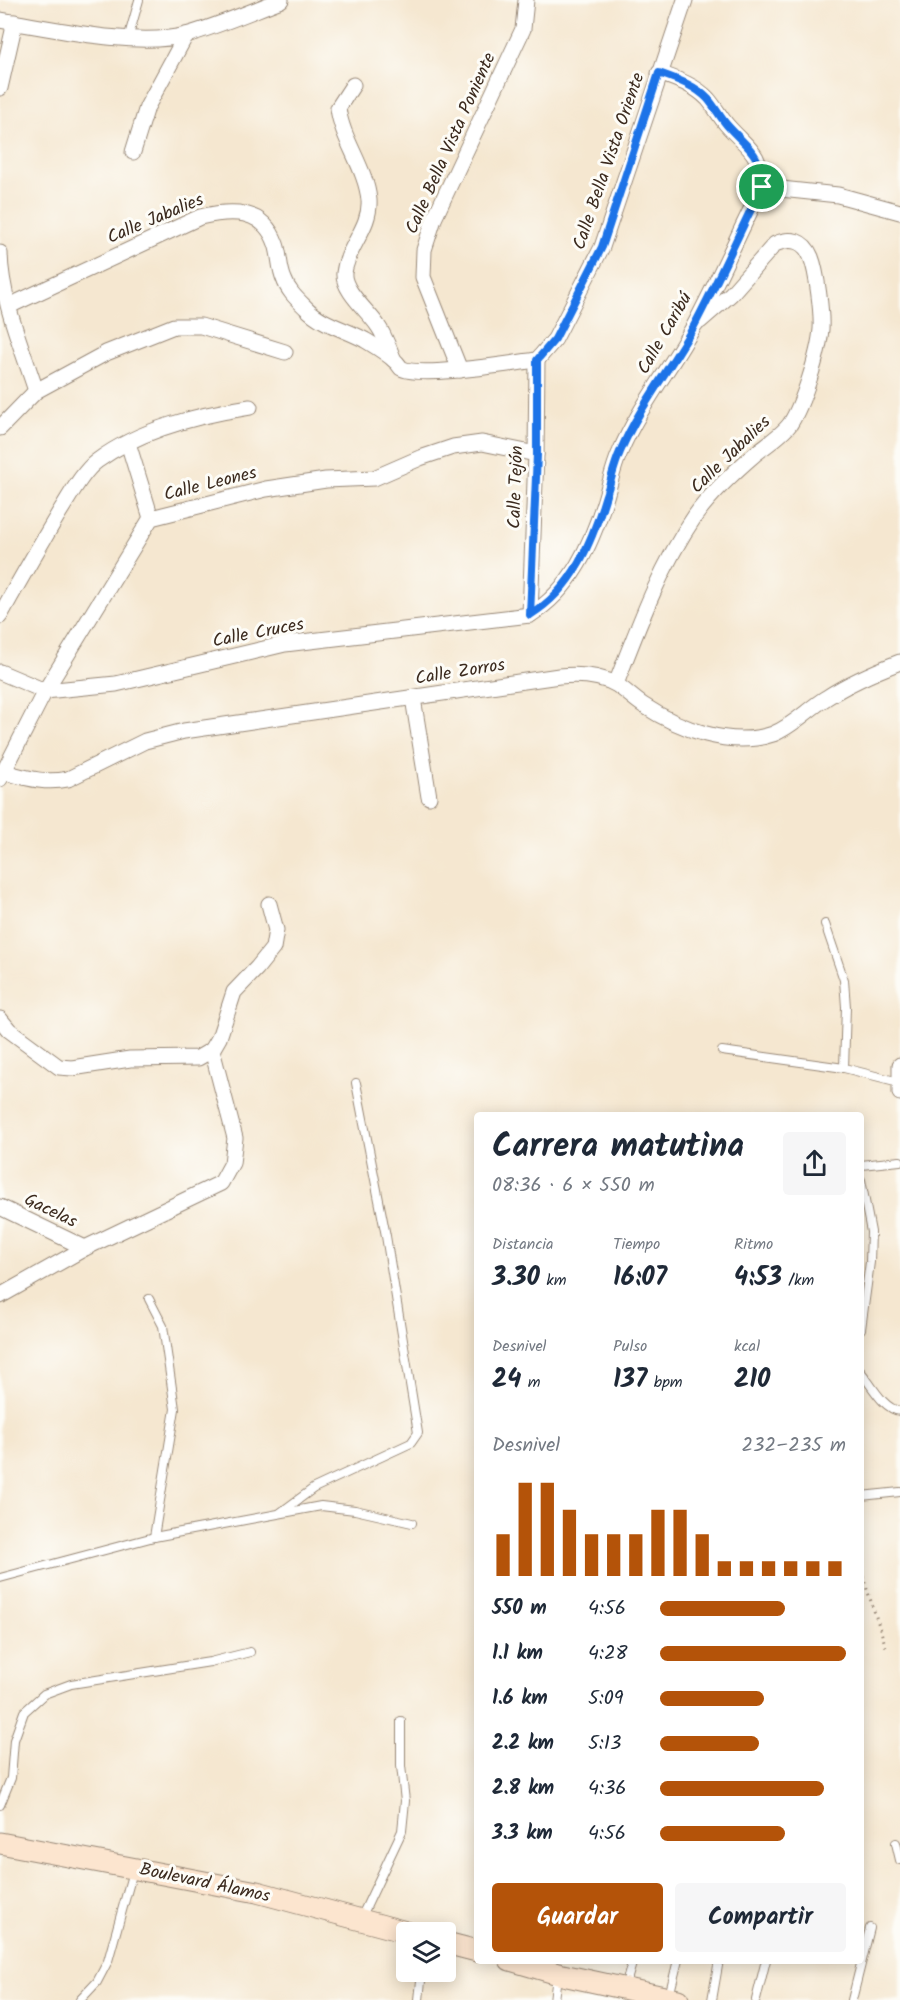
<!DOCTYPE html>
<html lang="es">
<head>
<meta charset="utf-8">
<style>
  :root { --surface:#fff; --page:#f6f6f7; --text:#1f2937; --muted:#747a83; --accent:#b45309 }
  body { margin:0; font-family:Kalam,sans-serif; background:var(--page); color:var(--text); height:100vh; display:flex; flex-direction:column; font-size:22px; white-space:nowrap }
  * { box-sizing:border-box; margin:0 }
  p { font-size:20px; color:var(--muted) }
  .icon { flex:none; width:33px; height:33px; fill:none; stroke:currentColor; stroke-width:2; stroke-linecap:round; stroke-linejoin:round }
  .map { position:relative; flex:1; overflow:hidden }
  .drawer { position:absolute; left:474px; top:1112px; width:390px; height:852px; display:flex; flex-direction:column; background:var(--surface); border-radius:6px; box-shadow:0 3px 15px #0003 }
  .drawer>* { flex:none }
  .tools { position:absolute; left:396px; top:1922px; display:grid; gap:12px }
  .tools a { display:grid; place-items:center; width:60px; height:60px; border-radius:6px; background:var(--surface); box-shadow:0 3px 15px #0003; font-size:30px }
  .pin { position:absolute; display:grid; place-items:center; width:51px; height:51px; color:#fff; margin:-26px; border:3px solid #fff; border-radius:50%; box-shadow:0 2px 6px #0007 }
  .round { display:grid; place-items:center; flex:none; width:63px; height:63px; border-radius:6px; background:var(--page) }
  .summary { display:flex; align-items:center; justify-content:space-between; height:102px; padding:0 18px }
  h1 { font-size:33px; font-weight:700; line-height:45px }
  .stats { display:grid; grid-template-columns:repeat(3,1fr); gap:9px; height:102px; padding:6px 18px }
  .stats div { display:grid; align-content:center }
  .stats b { font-size:26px; font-weight:700 }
  .stats small { font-size:16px; font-weight:400 }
  .stats p { font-size:16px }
  .chart { height:168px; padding:12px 18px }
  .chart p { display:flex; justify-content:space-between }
  .chart svg { width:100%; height:108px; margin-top:6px; stroke:var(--accent); stroke-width:6 }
  .cta { display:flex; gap:12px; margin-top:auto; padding:12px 18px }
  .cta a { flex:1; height:69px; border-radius:6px; background:var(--accent); color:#fff; font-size:24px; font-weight:700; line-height:69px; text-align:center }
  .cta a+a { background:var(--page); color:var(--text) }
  ul { padding:0 18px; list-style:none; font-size:20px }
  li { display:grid; grid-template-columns:96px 72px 1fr; align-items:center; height:45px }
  li i { height:15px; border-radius:8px; background:var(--accent) }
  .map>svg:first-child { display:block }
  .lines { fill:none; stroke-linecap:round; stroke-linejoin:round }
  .lane-casing { stroke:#988877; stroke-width:10 }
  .street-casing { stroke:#988877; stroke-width:17 }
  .secondary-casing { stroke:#988877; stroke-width:23 }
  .path { stroke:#988877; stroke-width:3; stroke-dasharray:1.5 4.5; stroke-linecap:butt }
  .lane { stroke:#fff; stroke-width:8 }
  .street { stroke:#fff; stroke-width:15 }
  .secondary { stroke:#fce5cf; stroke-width:21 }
  .route-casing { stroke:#fff; stroke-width:12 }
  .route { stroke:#1a73e8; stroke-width:8 }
  .labels { text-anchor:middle; stroke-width:6; stroke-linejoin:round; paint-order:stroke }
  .street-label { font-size:18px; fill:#3b2a1e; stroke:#fdfcf7 }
</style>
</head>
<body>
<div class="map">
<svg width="900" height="2000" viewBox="0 0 900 2000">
  <rect width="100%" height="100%" fill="#fdfcf7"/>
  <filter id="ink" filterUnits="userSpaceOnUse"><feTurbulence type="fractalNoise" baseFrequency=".0167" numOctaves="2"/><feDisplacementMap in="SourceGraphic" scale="12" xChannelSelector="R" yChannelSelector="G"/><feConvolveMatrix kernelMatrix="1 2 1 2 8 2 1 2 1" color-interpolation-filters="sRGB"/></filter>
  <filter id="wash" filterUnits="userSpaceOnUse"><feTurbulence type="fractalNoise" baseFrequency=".008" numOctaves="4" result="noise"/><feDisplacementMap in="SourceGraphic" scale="24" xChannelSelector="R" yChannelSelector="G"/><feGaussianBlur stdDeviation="1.35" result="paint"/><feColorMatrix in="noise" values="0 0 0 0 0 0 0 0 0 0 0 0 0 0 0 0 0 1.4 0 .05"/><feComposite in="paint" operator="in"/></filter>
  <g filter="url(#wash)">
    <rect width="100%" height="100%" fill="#f5e7d0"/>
  </g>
  <g filter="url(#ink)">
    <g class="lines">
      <defs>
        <g id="lane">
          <path d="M128 39 139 0"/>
          <path d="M825 924 844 980 846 1007 844 1068"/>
          <path d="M722 1051 844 1068 899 1082"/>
          <path d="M861 1165 900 1161"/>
          <path d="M861 1180 871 1232 870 1262 861 1329"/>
          <path d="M149 1299 163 1326 175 1409 154 1537"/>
          <path d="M861 1372C871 1384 883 1409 900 1411"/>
          <path d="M861 1496 900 1492"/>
          <path d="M280 1513 314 1488 411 1443 418 1433 386 1236 356 1083"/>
          <path d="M0 1578 154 1537 321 1506 355 1510 412 1523"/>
          <path d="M0 1805 11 1778 14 1740 24 1712 44 1694 71 1684 210 1662 250 1652"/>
          <path d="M896 1843 900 1860"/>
          <path d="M361 1918 402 1831 405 1801 401 1766V1721"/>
          <path d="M625 1987 633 1960"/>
          <path d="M669 1996 678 1960"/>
          <path d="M80 2000 97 1982 108 1961 133 1871"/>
          <path d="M419 2000 422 1971"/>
          <path d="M554 2000 557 1976"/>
          <path d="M712 2000 719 1960"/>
          <path d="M756 2000 766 1960"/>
          <path d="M852 2000 870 1928"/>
        </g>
        <g id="street">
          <path d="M0 20C52 28 136 48 186 35 215 27 252 11 281 0"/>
          <path d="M659 73C676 79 695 85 708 99 715 107 720 117 727 125 748 149 761 151 762 187"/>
          <path d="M353 85 338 108C342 140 366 168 369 200 371 227 347 247 344 273 342 290 370 313 378 326 385 336 389 349 394 360"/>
          <path d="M0 88 15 22"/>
          <path d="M133 152 147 107 186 35"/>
          <path d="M0 253C1 300 22 347 36 391"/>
          <path d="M9 306 200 217C230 210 263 207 276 244 280 255 279 268 284 279 288 291 297 299 306 308 323 325 345 329 365 340 375 346 387 353 395 361 398 363 399 366 401 368 420 379 512 363 537 360"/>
          <path d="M537 360 555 339 602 247 685 0"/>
          <path d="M460 370 423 277 424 250 434 219 523 29 526 0"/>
          <path d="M0 428 36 391 106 353 174 326H201L285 352"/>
          <path d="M128 443 151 518"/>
          <path d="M530 615 536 454 537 360"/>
          <path d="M0 616C19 581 39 547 59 513 69 498 82 472 97 461 140 429 198 415 250 407"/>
          <path d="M0 672 45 691 116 684 285 644 530 615C571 590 591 545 605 500 610 484 613 467 620 452 639 407 670 369 694 326 718 281 739 233 762 187L838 195 900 212"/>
          <path d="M616 684C638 627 660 567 695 516 711 493 734 472 755 454 766 445 782 435 790 424 803 404 819 353 821 329 822 313 817 272 811 257 804 240 791 237 775 244L731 294 700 321"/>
          <path d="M413 698 429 797"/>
          <path d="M4 772C27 778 45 784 68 779L145 741 184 731 559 676C579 674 600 675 617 685 626 691 634 699 643 705 678 728 730 749 773 734 793 726 808 709 826 698 849 683 874 672 900 662"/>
          <path d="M0 779 45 691 151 518 266 489 326 480 374 478 420 458 453 447 482 443 536 454"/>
          <path d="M0 1019 9 1030 59 1067 72 1068 130 1059 198 1058 212 1050 219 1038 234 992 257 968 273 948 276 930 269 904"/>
          <path d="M900 1065V1093"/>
          <path d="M0 1207 85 1248"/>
          <path d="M0 1296 85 1248 221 1183 232 1163 235 1138 212 1050"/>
        </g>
        <g id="secondary">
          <path d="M0 1843 257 1892 406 1932"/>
          <path d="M446 1943 477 1951"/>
          <path d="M510 1960 558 1974 678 2000"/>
        </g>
      </defs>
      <!-- lane casing -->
      <use href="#lane" class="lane-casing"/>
      <!-- street casing -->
      <use href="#street" class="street-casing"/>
      <!-- secondary casing -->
      <use href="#secondary" class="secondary-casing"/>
      <!-- path -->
      <path class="path" d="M861 1571 886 1647"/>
      <!-- lane -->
      <use href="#lane" class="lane"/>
      <!-- street -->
      <use href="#street" class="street"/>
      <!-- secondary -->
      <use href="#secondary" class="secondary"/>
    </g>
  </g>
  <g class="lines" filter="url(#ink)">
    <defs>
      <path id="route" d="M659 73C676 79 695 85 708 99 715 107 720 117 727 125 748 149 761 151 762 187 739 233 718 281 694 326 670 369 639 407 620 452 614 465 611 481 606 495 592 542 573 589 530 615L537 454V360L555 339 602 247Z"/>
    </defs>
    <!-- route casing -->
    <use href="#route" class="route-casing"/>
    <!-- route -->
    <use href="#route" class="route"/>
  </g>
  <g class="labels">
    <!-- street labels -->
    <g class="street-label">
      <text transform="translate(450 143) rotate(-66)" y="6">Calle Bella Vista Poniente</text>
      <text transform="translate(608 161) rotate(-71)" y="6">Calle Bella Vista Oriente</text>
      <text transform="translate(155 218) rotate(-23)" y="6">Calle Jabalies</text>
      <text transform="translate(664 333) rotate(-60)" y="6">Calle Caribú</text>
      <text transform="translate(730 454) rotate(-44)" y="6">Calle Jabalies</text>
      <text transform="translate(210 483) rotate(-14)" y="6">Calle Leones</text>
      <text transform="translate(515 487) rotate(-88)" y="6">Calle Tejón</text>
      <text transform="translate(258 632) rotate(-11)" y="6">Calle Cruces</text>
      <text transform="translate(460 671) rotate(-9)" y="6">Calle Zorros</text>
      <text transform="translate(51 1210) rotate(26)" y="6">Gacelas</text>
      <text transform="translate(205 1882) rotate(12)" y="6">Boulevard Álamos</text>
    </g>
  </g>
</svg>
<div class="tools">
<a><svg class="icon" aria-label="layers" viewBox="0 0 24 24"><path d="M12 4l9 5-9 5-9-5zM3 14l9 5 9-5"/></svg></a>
</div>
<div class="pin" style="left:762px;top:187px;background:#1e9e55"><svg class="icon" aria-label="arrive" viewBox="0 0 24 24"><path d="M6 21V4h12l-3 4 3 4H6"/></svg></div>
<section class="drawer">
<div class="summary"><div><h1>Carrera matutina</h1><p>08:36 · 6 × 550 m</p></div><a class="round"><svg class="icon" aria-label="share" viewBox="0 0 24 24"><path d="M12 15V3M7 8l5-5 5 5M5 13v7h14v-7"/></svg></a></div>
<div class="stats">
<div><p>Distancia</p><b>3.30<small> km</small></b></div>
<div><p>Tiempo</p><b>16:07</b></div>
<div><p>Ritmo</p><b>4:53<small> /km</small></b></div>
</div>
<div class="stats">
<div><p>Desnivel</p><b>24<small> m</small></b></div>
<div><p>Pulso</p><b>137<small> bpm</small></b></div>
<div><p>kcal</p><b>210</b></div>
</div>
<div class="chart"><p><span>Desnivel</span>232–235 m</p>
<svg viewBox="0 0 160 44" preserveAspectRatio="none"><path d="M5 44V27M15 44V6M25 44V6M35 44V17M45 44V27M55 44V27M65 44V27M75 44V17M85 44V17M95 44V27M105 44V38M115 44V38M125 44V38M135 44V38M145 44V38M155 44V38"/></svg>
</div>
<ul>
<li><b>550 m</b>4:56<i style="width:67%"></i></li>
<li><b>1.1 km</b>4:28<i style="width:100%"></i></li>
<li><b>1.6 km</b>5:09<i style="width:56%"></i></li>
<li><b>2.2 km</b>5:13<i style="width:53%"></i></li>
<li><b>2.8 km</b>4:36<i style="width:88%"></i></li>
<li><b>3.3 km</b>4:56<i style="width:67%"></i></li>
</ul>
<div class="cta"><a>Guardar</a><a>Compartir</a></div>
</section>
</div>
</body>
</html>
